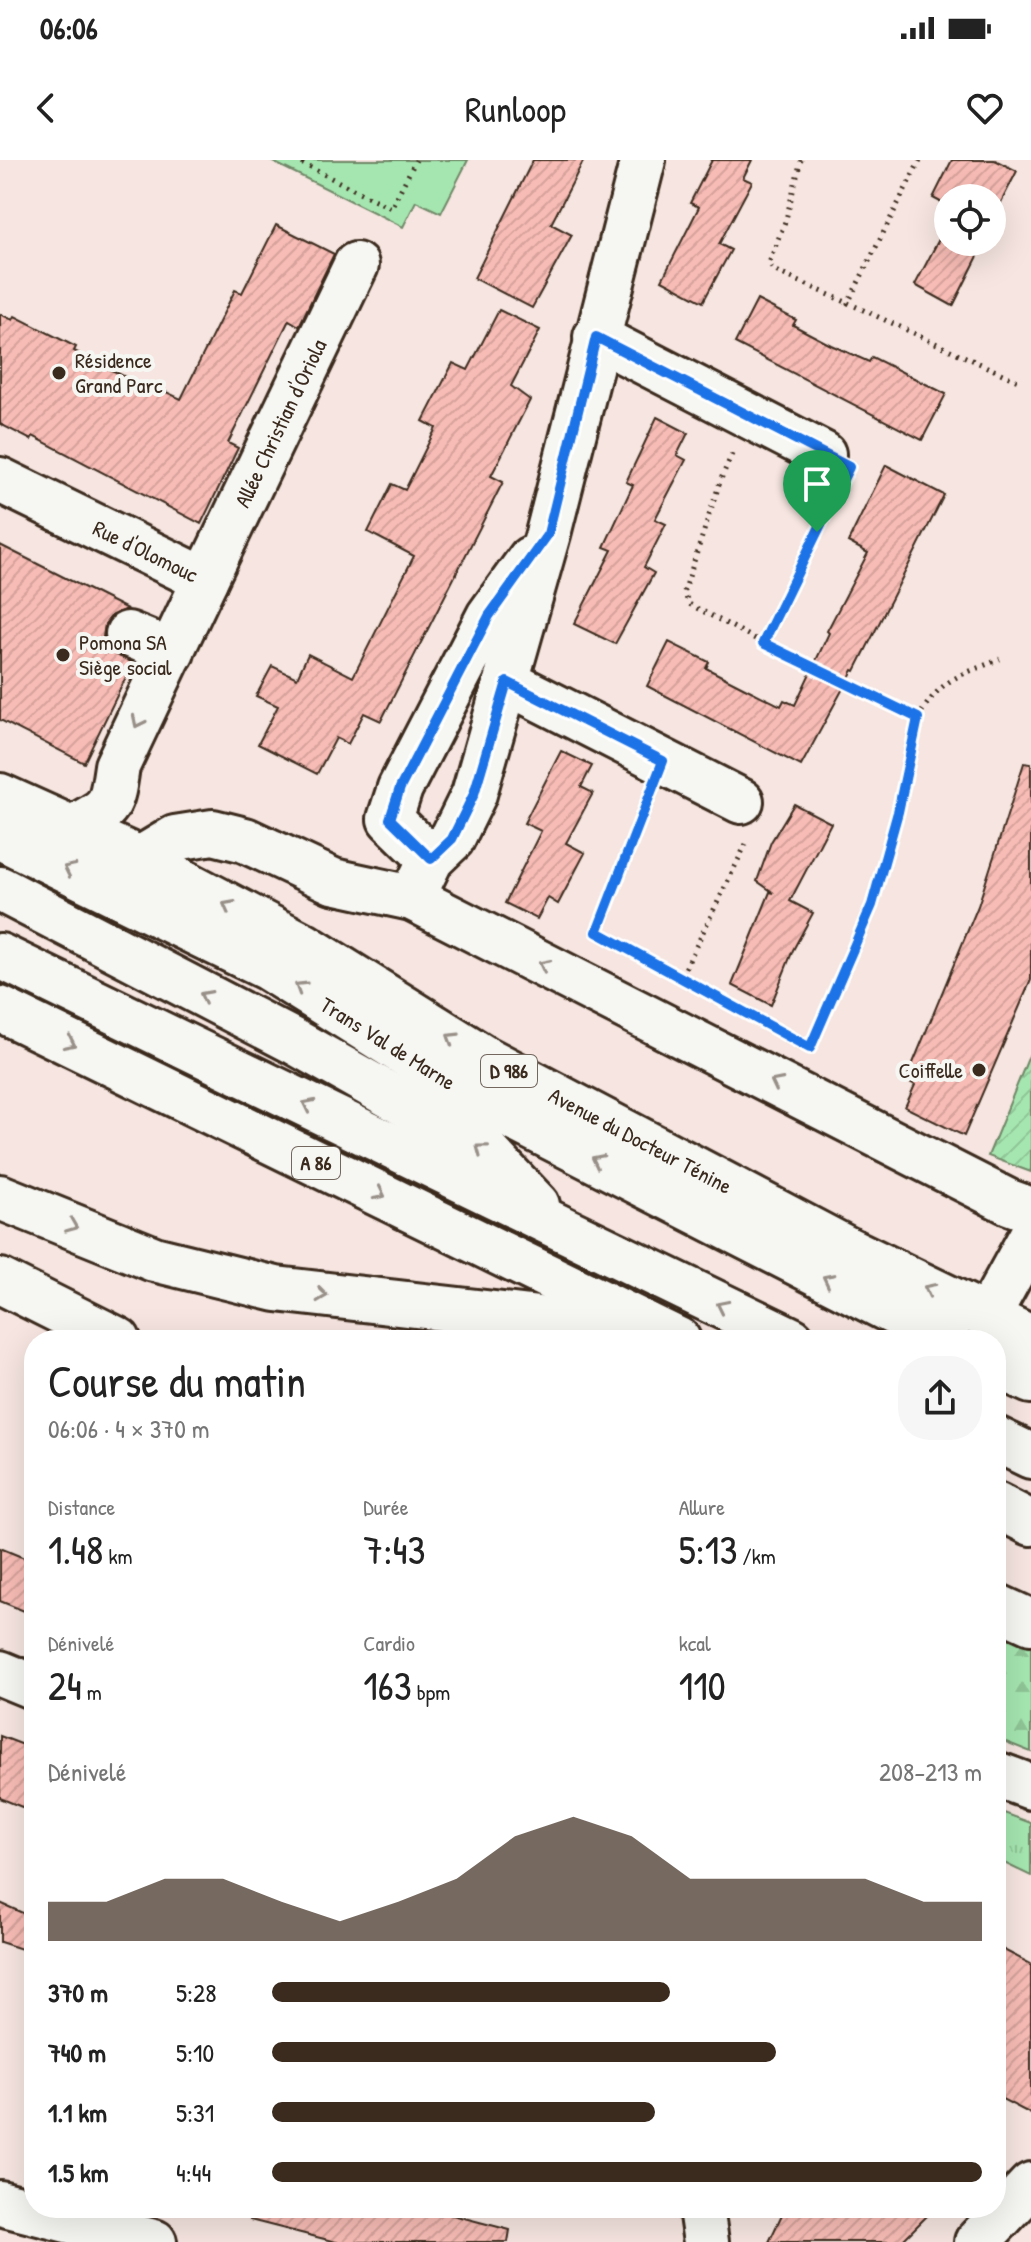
<!DOCTYPE html>
<html lang="fr">
<head>
<meta charset="utf-8">
<style>
  :root { --surface:#fff; --page:#f6f6f6; --text:#222; --muted:#767676; --accent:#3b2a1e }
  body { margin:0; font-family:"Patrick Hand",sans-serif; background:var(--page); color:var(--text); height:100vh; display:flex; flex-direction:column; font-size:30px; white-space:nowrap }
  * { box-sizing:border-box; margin:0 }
  p { font-size:26px; color:var(--muted) }
  .icon { flex:none; width:44px; height:44px; fill:none; stroke:currentColor; stroke-width:2; stroke-linecap:round; stroke-linejoin:round }
  .map { position:relative; flex:1; overflow:hidden }
  .sheet { position:absolute; left:24px; top:1170px; width:982px; height:888px; display:flex; flex-direction:column; background:var(--surface); border-radius:32px; box-shadow:0 8px 32px #0002 }
  .sheet>* { flex:none }
  .controls { position:absolute; left:934px; top:24px; display:grid; gap:16px }
  .controls a { display:grid; place-items:center; width:72px; height:72px; border-radius:50%; background:var(--surface); box-shadow:0 8px 32px #0002; font-size:40px }
  .pin { position:absolute; display:grid; place-items:center; width:68px; height:68px; color:#fff; margin:-82px -34px; border-radius:50% 50% 50% 0; rotate:-45deg; box-shadow:0 0 8px #0007 }
  .pin .icon { rotate:45deg }
  .round { display:grid; place-items:center; flex:none; width:84px; height:84px; border-radius:32px; background:var(--page) }
  .summary { display:flex; align-items:center; justify-content:space-between; height:136px; padding:0 24px }
  h1 { font-size:44px; font-weight:600; line-height:60px }
  .figures { display:grid; grid-template-columns:repeat(3,1fr); gap:12px; height:136px; padding:8px 24px }
  .figures div { display:grid; align-content:center }
  .figures b { font-size:40px; font-weight:600 }
  .figures small { font-size:22px; font-weight:400 }
  .figures p { font-size:22px }
  .chart { height:224px; padding:16px 24px }
  .chart p { display:flex; justify-content:space-between }
  .chart svg { width:100%; height:144px; margin-top:8px; fill:var(--accent); opacity:.7 }
  ul { padding:0 24px; list-style:none; font-size:26px }
  li { display:grid; grid-template-columns:128px 96px 1fr; align-items:center; height:60px }
  li i { height:20px; border-radius:10px; background:var(--accent) }
  .status { display:flex; justify-content:space-between; align-items:center; height:56px; padding:0 40px; background:var(--surface); direction:ltr }
  .status svg { height:22px; fill:currentColor }
  header { display:flex; justify-content:space-between; align-items:center; height:104px; padding:0 24px; background:var(--surface); font-size:36px; font-weight:600 }
  .map>svg:first-child { display:block }
  .grass { fill:url(#grass-tufts); stroke:#708867; stroke-width:2 }
  .forest { fill:url(#forest-firs); stroke:#708867; stroke-width:2 }
  .garden { fill:url(#garden-furrows); stroke:#708867; stroke-width:2 }
  .pitch { fill:#a5e6b0; stroke:#708867; stroke-width:2 }
  .building { fill:url(#building-hatch); stroke:#3b2a1e; stroke-width:2 }
  .lines { fill:none; stroke-linecap:round; stroke-linejoin:round }
  .minor-casing { stroke:#3b2a1e; stroke-width:50 }
  .major-casing { stroke:#3b2a1e; stroke-width:50 }
  .highway-casing { stroke:#3b2a1e; stroke-width:50 }
  .path { stroke:#3b2a1e; stroke-width:5; stroke-dasharray:2 6; stroke-linecap:butt }
  .minor { stroke:#f6f6f2; stroke-width:44 }
  .major { stroke:#f6f6f2; stroke-width:44 }
  .highway { stroke:#f6f6f2; stroke-width:44 }
  .oneway { stroke:#989088 }
  .route-casing { stroke:#fff; stroke-width:16 }
  .route { stroke:#1a73e8; stroke-width:10 }
  .poi-dot { fill:#3b2a1e; stroke:#f6f6f2; stroke-width:3 }
  .labels { text-anchor:middle; stroke-width:8; stroke-linejoin:round; paint-order:stroke }
  .shield { fill:#f6f6f2; stroke:#73675e; stroke-width:2 }
  .shield-label { font-size:20px; font-weight:bold; fill:#3b2a1e }
  .poi-label { font-size:22px; fill:#3b2a1e; stroke:#f6f6f2; text-anchor:start }
  .street-label { font-size:22px; fill:#3b2a1e; stroke:#f6f6f2 }
</style>
</head>
<body>
<div class="status"><b>06:06</b><svg viewBox="0 0 49 12"><path d="M0 12V9h3v3zM5 12V6h3v6zM10 12V3h3v9zM15 12V0h3v12zM26 1h20v11H26zM47 4h2v5h-2z"/></svg></div>
<header><svg class="icon" aria-label="back" viewBox="0 0 24 24"><path d="M15 5l-7 7 7 7"/></svg>Runloop<svg class="icon" aria-label="heart" viewBox="0 0 24 24"><path d="M12 20l-8-8c-3-5 5-10 8-4 3-6 11-1 8 4z"/></svg></header>
<div class="map">
<svg width="1031" height="2082" viewBox="0 0 1031 2082">
  <defs>
    <pattern id="grass-tufts" width="24" height="20" patternUnits="userSpaceOnUse" patternTransform="scale(2)"><rect width="24" height="20" fill="#a5e6b0"/><path d="M3 7l-1-3M5 7V3M7 7l1-3M15 17l-1-3M17 17v-4M19 17l1-3" fill="none" stroke="#8fc597"/></pattern>
    <pattern id="forest-firs" width="22" height="20" patternUnits="userSpaceOnUse" patternTransform="scale(2)"><rect width="22" height="20" fill="#a5e6b0"/><path d="M5 1l3.5 6h-7zM16 11l3.5 6h-7z" fill="#8fc597"/></pattern>
    <pattern id="garden-furrows" width="10" height="10" patternUnits="userSpaceOnUse" patternTransform="scale(2)"><rect width="10" height="10" fill="#a5e6b0"/><path d="M-1 1l2-2M0 10L10 0M9 11l2-2" fill="none" stroke="#8fc597"/></pattern>
    <pattern id="building-hatch" width="6" height="6" patternUnits="userSpaceOnUse" patternTransform="scale(2)"><rect width="6" height="6" fill="#f7bcb5"/><path d="M-1 1l2-2M0 6l6-6M5 7l2-2" fill="none" stroke="#d5a29b"/></pattern>
  </defs>
  <rect width="100%" height="100%" fill="#f6e5e0"/>
  <filter id="ink" filterUnits="userSpaceOnUse"><feTurbulence type="fractalNoise" baseFrequency=".0125" numOctaves="2"/><feDisplacementMap in="SourceGraphic" scale="16" xChannelSelector="R" yChannelSelector="G"/><feConvolveMatrix kernelMatrix="1 2 1 2 8 2 1 2 1" color-interpolation-filters="sRGB"/></filter>
  <g filter="url(#ink)">
    <!-- grass -->
    <path class="grass" d="M996 1650 1031 1663V1716L996 1699Z"/>
    <!-- forest -->
    <path class="forest" d="M996 1472 1031 1487V1592L996 1578Z"/>
    <!-- garden -->
    <path class="garden" d="M1031 891V1012L988 996Z"/>
    <!-- pitch -->
    <path class="pitch" d="M269 0H468L441 53 416 41 403 67Z"/>
    <!-- building -->
    <g class="building">
      <path d="M533 0H584L551 64 572 75 532 148 474 118Z"/>
      <path d="M712 0H752L743 18 752 22 719 84 731 90 703 142 662 120 699 47 690 43Z"/>
      <path d="M952 0H995L1017 11 992 60V38H948V46L933 38Z"/>
      <path d="M948 62V82H985L953 146 915 125Z"/>
      <path d="M276 65 334 94 299 166 289 160 228 283 238 288 201 364 33 276 31 280 0 264V154L13 160 15 156 76 187 74 191 147 228 149 224 181 239 235 130 242 133Z"/>
      <path d="M757 140 796 160 793 165 831 185 869 202 872 197 946 234 922 280 735 183Z"/>
      <path d="M499 150 540 170 511 226 530 240 491 316 503 322 381 561 364 553 348 584 336 578 317 614 258 584 278 546 256 536 272 506 297 518 308 494 353 517 414 396 368 372 392 324 405 330 436 268 423 261 453 203 468 210Z"/>
      <path d="M657 257 688 273 677 295 686 300 655 359 666 364 644 407 654 413 615 484 574 464 612 390 604 387 633 325 626 322Z"/>
      <path d="M886 305 944 335 855 511 853 510 801 606 647 526 669 482 709 502 706 508 743 527 781 546 784 540 795 545 829 473 827 471 868 393 848 382Z"/>
      <path d="M0 385 127 449 112 455 105 464 103 477 109 490 133 503 84 603 0 560Z"/>
      <path d="M561 591 592 606 581 627 593 633 566 683 585 693 558 744 548 738 537 759 505 743 541 671 524 663Z"/>
      <path d="M1024 603 1031 604V820L964 976 905 947 915 925 906 920 978 746Z"/>
      <path d="M794 644 831 663 790 741 813 753 793 790 771 845 732 825 770 732 774 733 757 721 771 682Z"/>
      <path d="M0 1388 34 1402V1455L0 1441Z"/>
      <path d="M0 1576 34 1589V1652L0 1638Z"/>
      <path d="M0 1743 34 1758V1793L0 1782Z"/>
      <path d="M996 1786 1031 1804V1954L996 1936Z"/>
      <path d="M252 2048H446L445 2053 510 2070 508 2082H336L250 2060Z"/>
      <path d="M785 2048H935L901 2082H769Z"/>
    </g>
    <g class="lines">
      <defs>
        <g id="minor">
          <path d="M596 177 823 294"/>
          <path id="s1" d="M0 320 205 420 117 606C111 649 111 647 73 668"/>
          <path id="s2" d="M205 420 356 105"/>
          <path d="M128 474 172 492"/>
          <path d="M507 522 741 641"/>
          <path id="s3" d="M0 677 268 808 482 942 948 1180"/>
          <path d="M140 699 175 678 213 672 245 680 333 721 412 738 1009 1042 1031 1050"/>
          <path d="M431 699 390 659 400 628 489 456 530 399"/>
          <path d="M412 738 431 699 452 679 474 634 548 374 643 0"/>
          <path d="M0 1121 118 1180"/>
          <path d="M987 1157 1031 1077"/>
          <path d="M996 1205 1031 1221"/>
          <path d="M996 1446 1031 1462"/>
          <path d="M0 1513 34 1527"/>
          <path d="M996 1614 1031 1627"/>
          <path d="M0 2043 154 2082"/>
          <path d="M701 2048 706 2082"/>
          <path d="M977 2082 1031 2025"/>
        </g>
        <g id="major">
          <path id="s4" d="M0 636 140 699 303 785 484 898 847 1089 1031 1178"/>
        </g>
        <g id="highway">
          <path d="M0 729 297 883 483 988 537 1045"/>
          <path d="M0 796 792 1180"/>
          <path d="M0 849 678 1180"/>
          <path d="M0 1037 154 1099 276 1129 547 1160 626 1157"/>
          <path d="M996 1279 1031 1296"/>
          <path d="M996 1345 1031 1363"/>
        </g>
      </defs>
      <!-- minor casing -->
      <use href="#minor" class="minor-casing"/>
      <!-- major casing -->
      <use href="#major" class="major-casing"/>
      <!-- highway casing -->
      <use href="#highway" class="highway-casing"/>
      <!-- path -->
      <g class="path">
        <path d="M295 0 391 48 416 0"/>
        <path d="M801 0 786 59 769 103 773 110 848 143"/>
        <path d="M920 0 848 143 1020 222"/>
        <path d="M732 294 721 319 684 432 689 444 763 483"/>
        <path d="M835 335 763 483 918 558C943 516 958 517 1000 499"/>
        <path d="M647 642 597 772 681 817"/>
        <path d="M746 684 681 817 788 876"/>
        <path d="M810 888 872 745 898 652 918 558"/>
      </g>
      <!-- minor -->
      <use href="#minor" class="minor"/>
      <!-- major -->
      <use href="#major" class="major"/>
      <!-- highway -->
      <use href="#highway" class="highway"/>
    </g>
    <!-- one-way arrows -->
    <defs><path id="oneway-chevron" d="M-2-3.5L2.5 0L-2 3.5" fill="none" stroke-width="1.6" stroke-linecap="round" stroke-linejoin="round" transform="scale(2)"/></defs>
    <g class="oneway">
      <use href="#oneway-chevron" transform="translate(138 562) rotate(116)"/>
      <use href="#oneway-chevron" transform="translate(69 709) rotate(-154)"/>
      <use href="#oneway-chevron" transform="translate(228 746) rotate(-152)"/>
      <use href="#oneway-chevron" transform="translate(544 805) rotate(-153)"/>
      <use href="#oneway-chevron" transform="translate(300 827) rotate(-148)"/>
      <use href="#oneway-chevron" transform="translate(205 836) rotate(-152)"/>
      <use href="#oneway-chevron" transform="translate(452 878) rotate(-148)"/>
      <use href="#oneway-chevron" transform="translate(70 883) rotate(26)"/>
      <use href="#oneway-chevron" transform="translate(776 923) rotate(-153)"/>
      <use href="#oneway-chevron" transform="translate(308 945) rotate(-154)"/>
      <use href="#oneway-chevron" transform="translate(481 989) rotate(-143)"/>
      <use href="#oneway-chevron" transform="translate(597 1000) rotate(-153)"/>
      <use href="#oneway-chevron" transform="translate(380 1034) rotate(26)"/>
      <use href="#oneway-chevron" transform="translate(72 1066) rotate(22)"/>
      <use href="#oneway-chevron" transform="translate(828 1119) rotate(-153)"/>
      <use href="#oneway-chevron" transform="translate(929 1129) rotate(-154)"/>
      <use href="#oneway-chevron" transform="translate(322 1135) rotate(7)"/>
      <use href="#oneway-chevron" transform="translate(722 1146) rotate(-154)"/>
    </g>
  </g>
  <g class="lines" filter="url(#ink)">
    <defs>
      <path id="route" d="M596 177 849 307 763 483 918 558 898 652 872 745 810 888 597 772 663 601 507 522 474 634 452 679 431 699 390 659 400 628 489 456 548 374Z"/>
    </defs>
    <!-- route casing -->
    <use href="#route" class="route-casing"/>
    <!-- route -->
    <use href="#route" class="route"/>
  </g>
  <!-- markers -->
  <g class="poi-dot">
    <circle cx="59" cy="213" r="8"/>
    <circle cx="63" cy="495" r="8"/>
    <circle cx="979" cy="910" r="8"/>
  </g>
  <g class="labels">
    <!-- shield labels -->
    <g class="shield">
      <rect x="481" y="895" width="56" height="32" rx="6"/>
      <rect x="292" y="987" width="48" height="32" rx="6"/>
    </g>
    <g class="shield-label">
      <text x="509" y="918">D 986</text>
      <text x="316" y="1010">A 86</text>
    </g>
    <!-- poi labels -->
    <g class="poi-label">
      <text x="75" y="208">Résidence<tspan x="75" dy="25">Grand Parc</tspan></text>
      <text x="79" y="490">Pomona SA<tspan x="79" dy="25">Siège social</tspan></text>
      <text x="963" y="918" text-anchor="end">Coiffelle</text>
    </g>
    <!-- street labels -->
    <g class="street-label">
      <text dy="8" stroke="none"><textPath href="#s2" startOffset="174">Allée Christian d'Oriola</textPath></text>
      <text dy="8" stroke="none"><textPath href="#s1" startOffset="162">Rue d'Olomouc</textPath></text>
      <text dy="8" stroke="none"><textPath href="#s3" startOffset="440">Trans Val de Marne</textPath></text>
      <text dy="8" stroke="none"><textPath href="#s4" startOffset="728">Avenue du Docteur Ténine</textPath></text>
    </g>
  </g>
</svg>
<div class="controls">
<a><svg class="icon" aria-label="locate" viewBox="0 0 24 24"><circle cx="12" cy="12" r="6"/><path d="M12 2v4M12 18v4M2 12h4M18 12h4"/></svg></a>
</div>
<div class="pin" style="left:817px;top:372px;background:#1e9e55"><svg class="icon" aria-label="arrive" viewBox="0 0 24 24"><path d="M6 21V4h12l-3 4 3 4H6"/></svg></div>
<section class="sheet">
<div class="summary"><div><h1>Course du matin</h1><p>06:06 · 4 × 370 m</p></div><a class="round"><svg class="icon" aria-label="share" viewBox="0 0 24 24"><path d="M12 15V3M7 8l5-5 5 5M5 13v7h14v-7"/></svg></a></div>
<div class="figures">
<div><p>Distance</p><b>1.48<small> km</small></b></div>
<div><p>Durée</p><b>7:43</b></div>
<div><p>Allure</p><b>5:13<small> /km</small></b></div>
</div>
<div class="figures">
<div><p>Dénivelé</p><b>24<small> m</small></b></div>
<div><p>Cardio</p><b>163<small> bpm</small></b></div>
<div><p>kcal</p><b>110</b></div>
</div>
<div class="chart"><p><span>Dénivelé</span>208–213 m</p>
<svg viewBox="0 0 160 44" preserveAspectRatio="none"><path d="M0 44V32L10 32L20 25L30 25L40 32L50 38L60 32L70 25L80 12L90 6L100 12L110 25L120 25L130 25L140 25L150 32L160 32V44z"/></svg>
</div>
<ul>
<li><b>370 m</b>5:28<i style="width:56%"></i></li>
<li><b>740 m</b>5:10<i style="width:71%"></i></li>
<li><b>1.1 km</b>5:31<i style="width:54%"></i></li>
<li><b>1.5 km</b>4:44<i style="width:100%"></i></li>
</ul>
</section>
</div>
</body>
</html>
